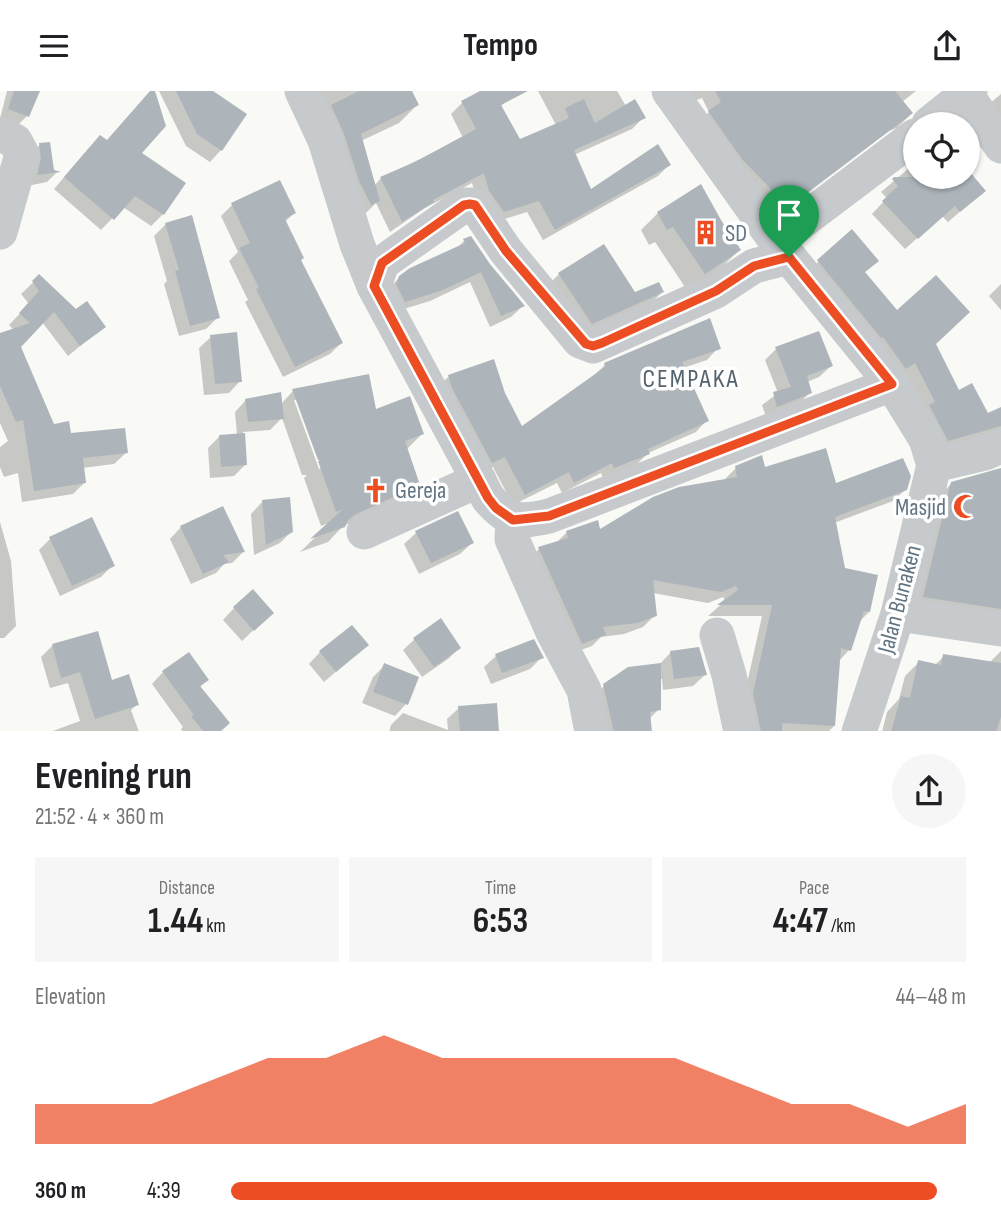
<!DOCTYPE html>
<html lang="en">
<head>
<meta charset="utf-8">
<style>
  :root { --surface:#fff; --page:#f6f6f6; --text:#202124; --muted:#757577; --accent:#ec4d23 }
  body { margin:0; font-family:"Sofia Sans Condensed",sans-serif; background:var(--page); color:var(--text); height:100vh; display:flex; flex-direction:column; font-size:26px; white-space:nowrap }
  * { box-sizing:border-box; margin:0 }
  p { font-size:23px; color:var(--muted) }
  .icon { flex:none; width:38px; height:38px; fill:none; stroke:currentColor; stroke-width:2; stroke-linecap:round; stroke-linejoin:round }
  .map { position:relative; height:640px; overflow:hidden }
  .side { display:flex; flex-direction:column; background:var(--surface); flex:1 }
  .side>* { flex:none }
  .buttons { position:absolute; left:903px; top:21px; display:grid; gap:14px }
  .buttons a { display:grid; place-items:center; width:77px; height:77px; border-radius:50%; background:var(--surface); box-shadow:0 2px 5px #0004; font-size:35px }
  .pin { position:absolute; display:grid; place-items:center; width:60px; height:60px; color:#fff; margin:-72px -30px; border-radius:50% 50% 50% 0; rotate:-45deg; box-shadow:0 0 7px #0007 }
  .pin .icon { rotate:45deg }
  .round { display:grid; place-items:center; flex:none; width:74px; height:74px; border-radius:37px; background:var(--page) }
  .summary { display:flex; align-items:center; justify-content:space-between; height:119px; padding:0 35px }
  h1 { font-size:38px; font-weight:700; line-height:52px }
  .metrics { display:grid; grid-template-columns:repeat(3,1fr); gap:10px; height:119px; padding:7px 35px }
  .metrics div { display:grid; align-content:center; border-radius:0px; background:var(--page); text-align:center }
  .metrics b { font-size:35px; font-weight:700 }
  .metrics small { font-size:19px; font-weight:400 }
  .metrics p { font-size:19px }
  .chart { height:196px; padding:14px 35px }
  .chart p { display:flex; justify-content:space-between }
  .chart svg { width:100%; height:126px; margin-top:7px; fill:var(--accent); opacity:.7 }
  ul { padding:0 35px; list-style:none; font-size:23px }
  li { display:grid; grid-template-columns:112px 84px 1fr; align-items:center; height:52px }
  li i { height:18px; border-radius:9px; background:var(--accent) }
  header { display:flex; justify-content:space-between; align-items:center; height:91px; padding:0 35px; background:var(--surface); font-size:32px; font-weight:700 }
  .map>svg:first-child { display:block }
  .shadow { fill:#0003; fill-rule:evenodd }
  .building { fill:#adb5bb }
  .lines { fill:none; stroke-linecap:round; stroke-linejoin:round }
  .minor { stroke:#c6cacd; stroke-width:35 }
  .route-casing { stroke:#fff; stroke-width:14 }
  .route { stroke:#ec4d23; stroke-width:9 }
  .labels { text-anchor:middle; stroke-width:7; stroke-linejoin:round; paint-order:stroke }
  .poi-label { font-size:24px; fill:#627582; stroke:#fff; text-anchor:start }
  .street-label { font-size:24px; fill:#627582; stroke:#fff }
  .neighbourhood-label { font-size:26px; letter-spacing:2px; fill:#55636d; stroke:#fff }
</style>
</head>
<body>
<header><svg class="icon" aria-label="menu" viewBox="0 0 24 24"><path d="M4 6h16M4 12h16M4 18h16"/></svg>Tempo<svg class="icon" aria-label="share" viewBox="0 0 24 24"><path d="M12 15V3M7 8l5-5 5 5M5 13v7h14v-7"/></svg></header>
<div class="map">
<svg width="1001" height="641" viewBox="0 0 1001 641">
  <rect width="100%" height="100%" fill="#f9f9f6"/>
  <!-- shadow -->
  <g class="shadow">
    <path d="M7 0H38L27 25 18 34 0 28Z"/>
    <path d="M152 0H154L139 63 183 92 163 123 151 135 123 116 101 139 54 98 89 57 106 51Z"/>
    <path d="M159 0H210L221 59 210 71 186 55Z"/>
    <path d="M308 0H410L417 14 399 32 361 50 374 95 381 87 463 47 451 23 462 12 484 0H499L505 11 500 16 519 50 556 34 538 0H617L626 15 644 26 632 38 574 64 590 100 669 74 658 85 543 149 527 121 492 132 478 112 472 92 425 117 390 141 376 112 360 128Z"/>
    <path d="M672 0H916L902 11 909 25 897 37 889 40 776 126 697 33 709 21 702 7 684 14Z"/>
    <path d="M1001 3V47L982 19Z"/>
    <path d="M40 54 52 80 57 81 47 91 27 95 28 65Z"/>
    <path d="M915 72V86H968V81L984 100 948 131 942 125 905 158 872 123 887 107 881 101Z"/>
    <path d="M232 114 294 122 284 132 299 170 341 252 330 263 283 286 245 211 248 209 229 170 238 161 221 125Z"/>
    <path d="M658 122 739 159 722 176 687 199 655 151 649 154 641 139Z"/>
    <path d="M166 133 218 226 206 238 179 245 164 193 167 190 154 145Z"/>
    <path d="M464 150 489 174 523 215 511 226 490 236 470 191 430 210 394 221 388 198 400 186 456 158Z"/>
    <path d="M819 170H877L864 182 897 221 934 253 958 301 987 325 1001 318V348L937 361 807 182Z"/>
    <path d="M559 183 634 203 662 201 650 213 580 244 548 194Z"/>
    <path d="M39 186 76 220 103 236 68 265 42 231 19 256 53 335 70 344 126 362 114 373 82 377 84 392 73 403 22 411 18 382 4 386 0 376V356L8 350 0 332V243L14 239 9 234 29 213 21 203Z"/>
    <path d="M1001 193V219L989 205Z"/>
    <path d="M211 246 240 290 229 302 204 304 199 257Z"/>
    <path d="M718 257 707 269 683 277 707 329 696 341 648 362 636 374 603 387 601 382 562 402 557 392 513 414 493 376 480 383 437 297 448 286 493 271 504 303 521 338 593 285 605 274Z"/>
    <path d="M776 258 831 275 819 286 807 291 810 302 798 313 766 326 762 314 778 302 765 269Z"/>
    <path d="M293 300 375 320 422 343 406 359 418 393 402 409 343 435 328 451 300 461 331 431 321 435 304 387 307 384H302L282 327 270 339 243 341 245 374 234 385 210 387 208 357 220 345 237 344 235 321 246 309 281 313ZM294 309H298L322 377 319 378Z"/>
    <path d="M736 377 763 378 835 394 906 398 893 410 834 432 843 478 869 521 859 531 849 559 838 571 834 635 828 641H747L742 615 762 525H708L725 510 723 506 708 512 653 502 655 524 643 536 624 543 601 546 592 555 570 563 527 470 539 458 556 452 567 441 599 440 724 389Z"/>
    <path d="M1001 378V538L910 520 937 407 952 392Z"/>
    <path d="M262 411 292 440 280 452 254 464 251 423Z"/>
    <path d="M0 431 11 470 16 535 4 547H0Z"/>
    <path d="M181 436 243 461 232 472 224 473 216 482 191 493 170 448Z"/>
    <path d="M416 442 472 452 460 463 419 483 404 453Z"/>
    <path d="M50 448 113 474 101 486 60 505 39 459Z"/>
    <path d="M234 517 260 533 242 550 223 529Z"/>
    <path d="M96 542 110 591 137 613 131 619 139 641H50L80 630 68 592 50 597 41 566 52 555Z"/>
    <path d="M415 548 459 557 448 568 422 586 403 559Z"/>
    <path d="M367 554 324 591 309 573 320 561Z"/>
    <path d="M1001 560V641H882L887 621 899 608 905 585 919 571 935 574 944 565 989 572Z"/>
    <path d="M671 561 705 584 693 595 663 599 662 588H659V618L649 628 651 641H602L592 607 604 595 659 574Z"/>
    <path d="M496 565 542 566 530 578 491 593 484 576Z"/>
    <path d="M384 575 406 613 395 625 362 612 373 586Z"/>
    <path d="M163 581 207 589 199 597 219 641H183L181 638 183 636 152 593Z"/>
    <path d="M459 617 498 641H389L391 634 403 622 448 639 447 628Z"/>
  </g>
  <!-- building -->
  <g class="building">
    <path d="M14 0H40L29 26 8 18Z"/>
    <path d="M150 0H155L166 35 142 62 186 92 164 124 135 105 114 129 64 86 100 44 107 49Z"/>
    <path d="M176 0H213L247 23 222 60 197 43Z"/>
    <path d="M359 0H412L419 14 361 43 380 110 371 114 359 90 344 43 331 14Z"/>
    <path d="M480 0H528L501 14 520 48 569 27 565 17 584 8 595 32 635 8 646 27 574 59 591 98 658 53 671 74 555 139 539 110 504 121 489 100 484 82 433 109 434 111 402 131 380 86 415 71 476 38 461 10Z"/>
    <path d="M715 0H895L913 22 788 116 742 68 708 20 721 11Z"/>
    <path d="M50 51 54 79 61 81 37 84 41 67 39 52Z"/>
    <path d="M969 80 986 100 960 121 955 115 918 148 882 110 898 95 892 88 894 86H968Z"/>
    <path d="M280 89 296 122 285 128 304 167 301 169 343 252 295 276 256 198 259 197 239 157 250 152 231 112Z"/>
    <path d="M701 93 721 129 741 159 705 183 673 136 667 139 657 121Z"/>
    <path d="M192 124 220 227 190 235 175 180 179 179 165 132Z"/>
    <path d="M852 138 879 170 865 181 897 219 936 184 970 221 936 253 959 299 972 292 988 322 1001 316V335L948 350 929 314 935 311 915 272 906 278 883 246 881 247 817 169Z"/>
    <path d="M471 145 490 173 525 215 501 225 481 181 443 199 405 211 396 193 399 185 410 177 465 152 463 148Z"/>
    <path d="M604 153 635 201 659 191 664 201 592 233 558 182Z"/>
    <path d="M39 183 76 218 87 210 106 236 80 255 54 221 21 256 54 333 69 330 71 342 125 337 128 362 83 367 86 392 34 400 23 329 16 331 0 295V242L30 232 19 222 39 200 32 190Z"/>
    <path d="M710 227 721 258 682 271 709 330 648 358 650 363 614 377 612 372 574 392 569 381 525 404 505 366 492 372 452 297 448 284 494 268 505 302 522 335 605 276 604 272Z"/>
    <path d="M819 240 833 275 807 285 812 302 777 316 773 301 791 296 775 256Z"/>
    <path d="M237 241 242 291 215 293 210 244Z"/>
    <path d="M369 283 376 318 410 305 424 343 405 350 420 394 356 423 348 429 345 436 310 448 343 418 336 421 318 370 321 369H318L292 298Z"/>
    <path d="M281 301 284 328 248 331 245 308Z"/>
    <path d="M245 342 247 374 221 376 219 344Z"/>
    <path d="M826 357 836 392 903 367 911 385 907 399 835 426 845 477 878 484 870 521 864 520 851 560 841 557 835 635 782 632V641H761L753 602 772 514H717L738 499 736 495 721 501 653 489 657 525 637 532 603 536 606 544 582 553 538 456 568 447 566 440 598 429 600 438 653 406 679 396 737 386 735 375 762 364 765 376Z"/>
    <path d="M1001 377V518L923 506 951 391Z"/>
    <path d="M290 406 293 441 266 454 262 409Z"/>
    <path d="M223 415 245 461 223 464 229 471 203 483 180 435Z"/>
    <path d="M458 420 474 452 431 472 415 440Z"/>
    <path d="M92 426 115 475 72 495 49 446Z"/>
    <path d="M253 498 274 522 254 540 233 516Z"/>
    <path d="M441 527 461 557 434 576 413 547Z"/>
    <path d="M352 534 369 554 336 581 319 560Z"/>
    <path d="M98 540 112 589 129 583 139 614 95 628 80 581 61 587 52 553Z"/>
    <path d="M534 548 544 567 502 582 495 563Z"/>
    <path d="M699 556 707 584 674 588 670 560Z"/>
    <path d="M189 561 209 589 200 595 230 632 220 641H204L191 625 194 624 162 580Z"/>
    <path d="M943 563 1001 572V626L996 641H891L901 605 910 607 918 569 941 574Z"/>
    <path d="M384 572 419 586 408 614 373 601Z"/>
    <path d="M661 572V619L650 621 652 641H614L603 593 628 576Z"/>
    <path d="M497 612 499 641H460L458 615Z"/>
  </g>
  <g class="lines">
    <!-- minor -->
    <g class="minor">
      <path d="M302 0 325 49 357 153 374 195 488 407C508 431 519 432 549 425L892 293"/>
      <path d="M669 0 776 150 892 293 926 348 934 374 898 523 859 641"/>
      <path d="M964 0 1001 55"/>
      <path d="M929 33 970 0"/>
      <path d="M0 43 15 50 22 63 0 141"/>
      <path d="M776 150 915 45"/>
      <path d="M374 195 382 172 464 114H475L506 160 580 250 593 255 716 200 754 175 789 166"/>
      <path d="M934 374 985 362 1001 355"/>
      <path d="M513 429 512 448 553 541 584 599 592 641"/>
      <path d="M364 441 479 389"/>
      <path d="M898 523 1001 538"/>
      <path d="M717 544 729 584 741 641"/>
    </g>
  </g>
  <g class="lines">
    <defs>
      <path id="route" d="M470 113 475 114 506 160 586 253 593 255 602 252 716 200 754 175 789 166 892 293 549 425 513 429 496 417 488 407 374 195 382 172 464 114Z"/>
    </defs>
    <!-- route casing -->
    <use href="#route" class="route-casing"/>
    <!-- route -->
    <use href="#route" class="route"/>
  </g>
  <!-- icons -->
  <defs>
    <symbol id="building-bare" viewBox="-9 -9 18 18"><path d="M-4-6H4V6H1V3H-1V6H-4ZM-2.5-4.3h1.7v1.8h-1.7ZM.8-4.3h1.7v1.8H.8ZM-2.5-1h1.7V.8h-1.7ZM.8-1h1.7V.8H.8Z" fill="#ec4d23" stroke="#fff" stroke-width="2.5" paint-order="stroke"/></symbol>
    <symbol id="church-bare" viewBox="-9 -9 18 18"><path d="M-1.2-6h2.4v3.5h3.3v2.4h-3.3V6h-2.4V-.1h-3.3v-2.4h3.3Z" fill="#ec4d23" stroke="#fff" stroke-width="2.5" paint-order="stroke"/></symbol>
    <symbol id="mosque-bare" viewBox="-9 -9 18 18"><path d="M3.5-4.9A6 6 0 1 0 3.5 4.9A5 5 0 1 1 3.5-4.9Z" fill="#ec4d23" stroke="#fff" stroke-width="2.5" paint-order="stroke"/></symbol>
  </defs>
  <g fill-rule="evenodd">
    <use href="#building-bare" x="688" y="124" width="35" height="35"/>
    <use href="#church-bare" x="358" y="382" width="35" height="35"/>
    <use href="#mosque-bare" x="948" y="398" width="35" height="35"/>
  </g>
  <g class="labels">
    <!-- poi labels -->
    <g class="poi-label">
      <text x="725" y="150">SD</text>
      <text x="395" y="407">Gereja</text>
      <text x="946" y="424" text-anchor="end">Masjid</text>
    </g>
    <!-- street labels -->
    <g class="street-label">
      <text transform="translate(899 508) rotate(-75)" y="8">Jalan Bunaken</text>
    </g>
    <!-- neighbourhood labels -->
    <g class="neighbourhood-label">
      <text x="691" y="296">CEMPAKA</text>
    </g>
  </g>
</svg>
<div class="buttons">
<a><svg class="icon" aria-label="locate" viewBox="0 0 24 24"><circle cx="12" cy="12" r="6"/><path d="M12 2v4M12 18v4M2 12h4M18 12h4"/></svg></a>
</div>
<div class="pin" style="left:789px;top:166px;background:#1e9e55"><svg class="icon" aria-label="arrive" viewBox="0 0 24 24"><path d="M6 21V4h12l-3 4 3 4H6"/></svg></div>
</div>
<section class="side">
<div class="summary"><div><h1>Evening run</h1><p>21:52 · 4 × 360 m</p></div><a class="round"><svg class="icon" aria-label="share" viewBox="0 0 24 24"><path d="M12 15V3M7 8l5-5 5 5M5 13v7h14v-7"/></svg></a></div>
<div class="metrics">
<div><p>Distance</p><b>1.44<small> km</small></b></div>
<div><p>Time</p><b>6:53</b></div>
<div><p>Pace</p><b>4:47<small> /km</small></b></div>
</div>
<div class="chart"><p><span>Elevation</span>44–48 m</p>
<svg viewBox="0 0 160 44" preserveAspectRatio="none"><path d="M0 44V30L10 30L20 30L30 22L40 14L50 14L60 6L70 14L80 14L90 14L100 14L110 14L120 22L130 30L140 30L150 38L160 30V44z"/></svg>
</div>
<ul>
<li><b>360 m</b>4:39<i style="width:96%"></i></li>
</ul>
</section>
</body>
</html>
